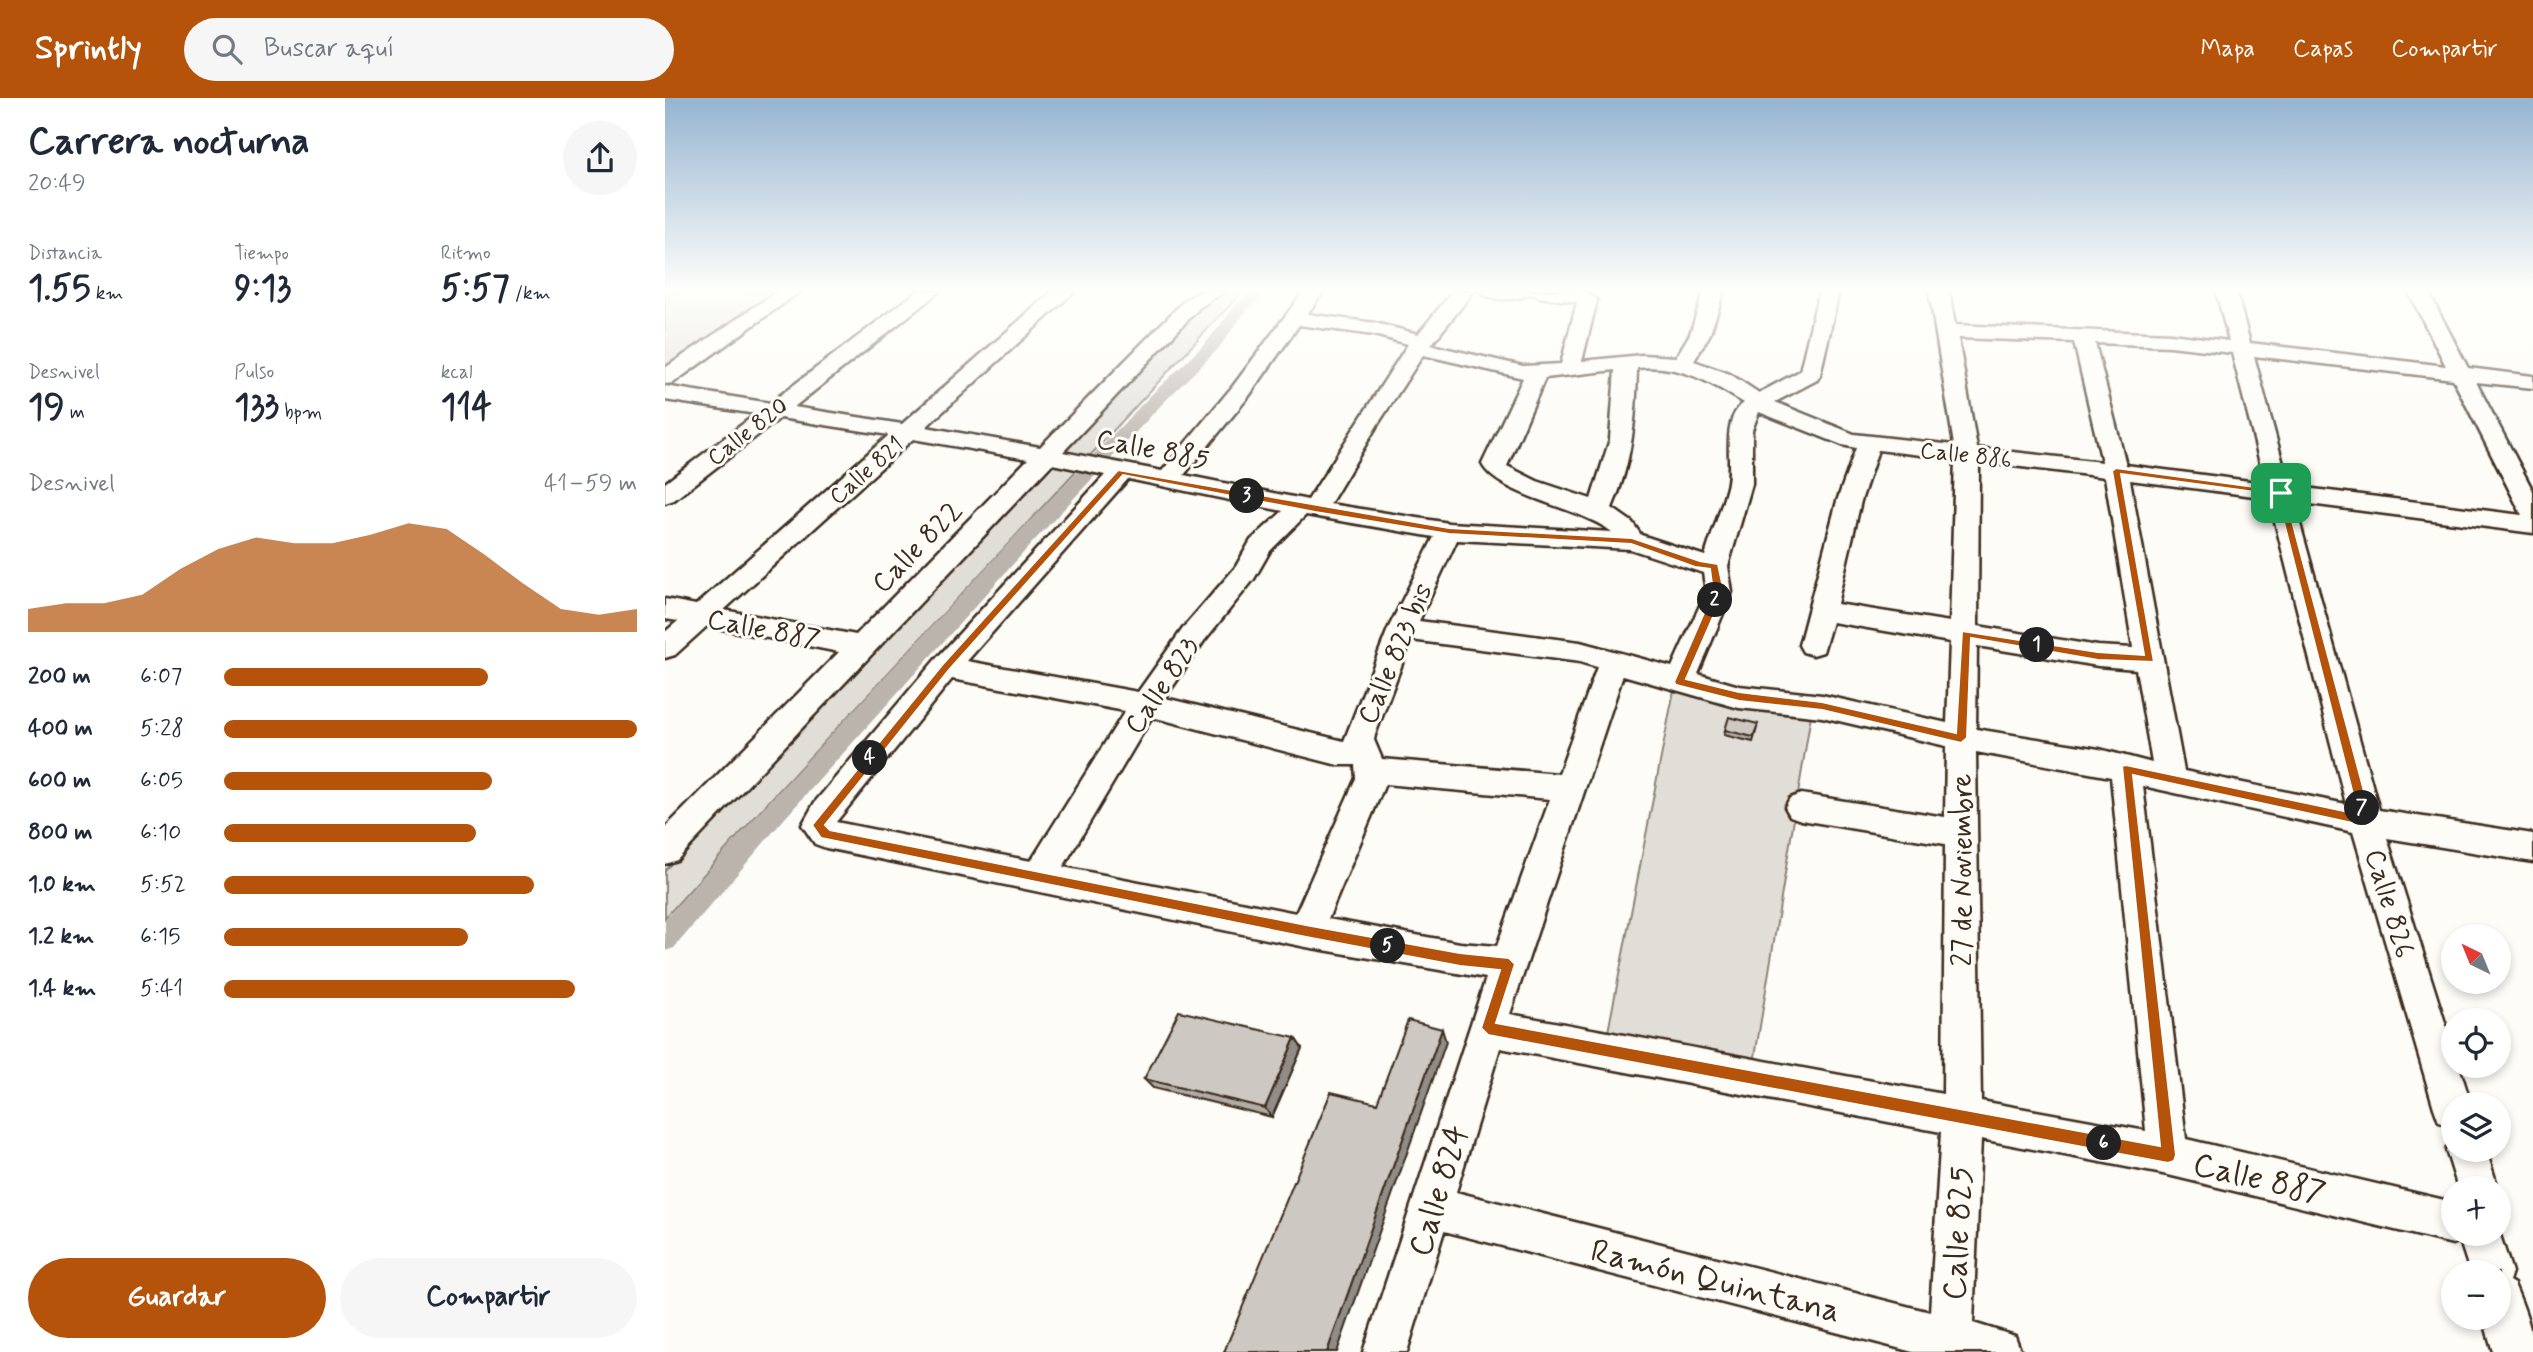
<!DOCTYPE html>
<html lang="es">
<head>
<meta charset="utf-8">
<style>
  :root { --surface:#fff; --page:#f6f6f7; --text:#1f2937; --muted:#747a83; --accent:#b45309 }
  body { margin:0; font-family:Mynerve,sans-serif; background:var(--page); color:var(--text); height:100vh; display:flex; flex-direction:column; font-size:26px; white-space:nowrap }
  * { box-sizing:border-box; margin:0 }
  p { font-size:23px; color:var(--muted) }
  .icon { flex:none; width:38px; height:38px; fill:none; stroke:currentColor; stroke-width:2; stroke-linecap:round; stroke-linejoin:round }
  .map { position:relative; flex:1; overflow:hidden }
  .sheet { display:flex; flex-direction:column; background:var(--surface); width:665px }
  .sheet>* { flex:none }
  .needle { width:46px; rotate:317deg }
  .buttons { position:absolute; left:1776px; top:826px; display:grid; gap:14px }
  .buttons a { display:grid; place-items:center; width:70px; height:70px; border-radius:50%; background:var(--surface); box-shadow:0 4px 10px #0003; font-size:35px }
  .pin { position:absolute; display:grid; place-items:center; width:60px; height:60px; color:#fff; margin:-30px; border-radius:14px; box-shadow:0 4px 10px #0006 }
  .km { position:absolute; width:35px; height:35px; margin:-18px; border-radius:50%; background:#222; color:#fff; font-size:19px; line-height:35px; text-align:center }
  .round { display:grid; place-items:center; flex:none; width:74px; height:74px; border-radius:37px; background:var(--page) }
  .summary { display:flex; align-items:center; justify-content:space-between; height:119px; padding:0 28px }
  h1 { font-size:38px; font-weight:700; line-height:52px }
  .metrics { display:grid; grid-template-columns:repeat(3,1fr); gap:10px; height:119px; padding:7px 28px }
  .metrics div { display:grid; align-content:center }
  .metrics b { font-size:35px; font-weight:700 }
  .metrics small { font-size:19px; font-weight:400 }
  .metrics p { font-size:19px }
  .chart { height:196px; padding:14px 28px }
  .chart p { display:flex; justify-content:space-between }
  .chart svg { width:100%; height:126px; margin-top:7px; fill:var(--accent); opacity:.7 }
  .primary-button { display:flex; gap:14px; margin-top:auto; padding:14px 28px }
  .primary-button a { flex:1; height:80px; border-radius:42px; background:var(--accent); color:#fff; font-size:28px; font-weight:700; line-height:80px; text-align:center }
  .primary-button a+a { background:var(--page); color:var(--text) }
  ul { padding:0 28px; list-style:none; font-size:23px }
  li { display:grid; grid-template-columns:112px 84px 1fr; align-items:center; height:52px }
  li i { height:18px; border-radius:9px; background:var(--accent) }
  header { display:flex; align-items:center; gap:42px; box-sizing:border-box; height:98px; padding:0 35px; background:var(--accent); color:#fff }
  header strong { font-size:33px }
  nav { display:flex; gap:38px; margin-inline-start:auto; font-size:24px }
  .search { width:490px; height:63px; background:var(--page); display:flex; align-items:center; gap:18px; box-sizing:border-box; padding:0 24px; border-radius:38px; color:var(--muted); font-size:26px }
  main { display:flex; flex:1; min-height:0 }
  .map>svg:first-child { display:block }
  .green { fill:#e1ded7; stroke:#8e847a; stroke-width:2 }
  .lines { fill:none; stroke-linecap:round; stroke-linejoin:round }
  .canal { fill:#bbb4ad; fill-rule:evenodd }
  .minor-casing { stroke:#3b2a1e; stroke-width:5 }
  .minor { fill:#fdfcf7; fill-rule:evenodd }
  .wall { fill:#b0aca7; stroke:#3b2a1e; stroke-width:2 }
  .shaded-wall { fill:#908c88; stroke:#3b2a1e; stroke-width:2 }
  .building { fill:#cdc8c2; stroke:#3b2a1e; stroke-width:2 }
  .route { fill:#b45309; stroke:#fff; stroke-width:2; fill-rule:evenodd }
  .labels { text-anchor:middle; stroke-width:6; stroke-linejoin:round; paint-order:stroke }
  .far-street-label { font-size:23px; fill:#3b2a1e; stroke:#fdfcf7 }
  .street-label { font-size:28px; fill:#3b2a1e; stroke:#fdfcf7 }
  .near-street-label { font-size:33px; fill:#3b2a1e; stroke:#fdfcf7 }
</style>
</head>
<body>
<header>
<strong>Sprintly</strong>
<div class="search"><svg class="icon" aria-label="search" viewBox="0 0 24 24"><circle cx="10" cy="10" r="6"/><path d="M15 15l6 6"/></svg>Buscar aquí</div>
<nav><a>Mapa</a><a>Capas</a><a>Compartir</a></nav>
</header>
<main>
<section class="sheet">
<div class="summary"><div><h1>Carrera nocturna</h1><p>20:49</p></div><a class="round"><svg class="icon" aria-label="share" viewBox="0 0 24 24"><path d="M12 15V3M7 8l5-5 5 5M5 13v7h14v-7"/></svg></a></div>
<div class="metrics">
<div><p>Distancia</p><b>1.55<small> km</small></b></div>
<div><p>Tiempo</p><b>9:13</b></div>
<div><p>Ritmo</p><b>5:57<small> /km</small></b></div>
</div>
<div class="metrics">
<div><p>Desnivel</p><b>19<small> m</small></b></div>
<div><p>Pulso</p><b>133<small> bpm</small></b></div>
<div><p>kcal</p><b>114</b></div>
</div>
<div class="chart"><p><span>Desnivel</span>41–59 m</p>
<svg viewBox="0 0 160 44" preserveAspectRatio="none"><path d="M0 44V36L10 34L20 34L30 31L40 22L50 15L60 11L70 13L80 13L90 10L100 6L110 8L120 17L130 27L140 36L150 38L160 36V44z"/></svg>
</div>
<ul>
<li><b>200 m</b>6:07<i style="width:64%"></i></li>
<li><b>400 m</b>5:28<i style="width:100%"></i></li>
<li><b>600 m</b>6:05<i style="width:65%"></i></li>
<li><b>800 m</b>6:10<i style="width:61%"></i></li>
<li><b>1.0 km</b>5:52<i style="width:75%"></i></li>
<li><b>1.2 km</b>6:15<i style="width:59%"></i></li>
<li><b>1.4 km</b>5:41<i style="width:85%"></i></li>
</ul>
<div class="primary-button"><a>Guardar</a><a>Compartir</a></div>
</section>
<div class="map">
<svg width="1868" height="1254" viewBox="0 0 1868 1254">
  <rect width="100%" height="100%" fill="#fdfcf7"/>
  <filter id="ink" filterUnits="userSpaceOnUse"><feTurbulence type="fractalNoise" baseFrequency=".0143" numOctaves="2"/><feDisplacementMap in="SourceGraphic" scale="14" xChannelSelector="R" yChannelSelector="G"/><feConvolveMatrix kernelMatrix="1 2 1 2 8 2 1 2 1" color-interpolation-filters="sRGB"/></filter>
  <g filter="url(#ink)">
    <!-- green -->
    <g class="green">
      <path d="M0 193H119L0 275Z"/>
      <path d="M557 193H578L108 699 0 820V772L539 203Z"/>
      <path d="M1009 592 1094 613 1146 617 1088 971 942 939Z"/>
    </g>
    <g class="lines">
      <!-- canal -->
      <path class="canal" d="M585 193H601L577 218 552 252 498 305 368 444 120 720 9 850 0 853V822L102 706 354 434 486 297 540 246 567 212Z"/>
      <defs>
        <g id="minor">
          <path d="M113 193H136L8 285 0 286V270Z"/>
          <path d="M253 193H275L129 309 237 326 388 193H410L261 329 375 349 520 202 536 193H560L534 210 398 354 497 373 568 288 639 193H659L642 216 710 225 753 236 788 193H809L766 247 858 268 896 266 912 204 874 199 866 195C854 203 825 204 814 193H919L932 202 917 263 977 257 1011 259 1025 236 1039 193H1059L1045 236 1029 263 1065 276 1094 295 1135 273 1154 193H1174L1155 277 1152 282 1110 304 1189 336 1289 347 1264 193H1284L1290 227 1505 236 1564 243 1551 193H1571L1585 245 1781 268 1743 193H1763L1803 270 1868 278V290L1811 284 1868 393V435L1629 404 1714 712 1868 736V764L1722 740 1788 950V968H1794L1806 1006H1788V1029L1774 1024 1769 1010 1688 734 1478 688 1521 1041 1788 1104V1136L1834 1134 1847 1174 1844 1183 1849 1186C1858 1207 1868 1231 1868 1254H1828L1818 1220H1834V1174H1805L1795 1143 1788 1146 1503 1077 1316 1041 1308 1225 1350 1238 1356 1254H1248L779 1133 742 1254H698L821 880 641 849 161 750 150 746 137 727 150 704 270 562 440 377 387 366 12 762 0 766V730L174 554 42 528 10 557 0 560V534L13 523 0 521V501L31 507 224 337 115 320 9 402 0 405V385L91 316 0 302V288L105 305ZM634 227 709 237 743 246 643 402 519 377 584 298ZM1293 240 1409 244 1437 364 1312 350ZM1430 245 1505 248 1567 255 1600 385 1461 367ZM758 257 858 280 817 366C833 398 915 409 947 434L784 425 665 406 713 326ZM1589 258 1788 281 1857 417 1624 388ZM972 270C1012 265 1046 284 1079 305 1054 323 1069 363 1062 389 1056 412 1047 435 1040 458L976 437 967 424 947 410C967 365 971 319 972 270ZM950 272 945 341 926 401 872 383 842 368 880 280ZM1094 314 1177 347 1191 350 1172 403 1134 547 1138 554 1148 557 1158 554 1167 524 1285 544 1282 625 1157 597 1074 588 1033 576 1067 494 1063 468 1087 386V332ZM248 341 363 361 191 537 59 512ZM1213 352 1290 361 1285 524 1172 506 1196 403ZM1314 364 1440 379 1468 550 1433 548 1313 528ZM463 381 618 413 586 442 570 470 519 529 473 594 302 563ZM1465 382 1604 400 1681 706 1519 673ZM641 417 769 439 723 531 679 643 500 600 539 543 589 481 605 453ZM792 442 965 451 1038 475 1041 494 1007 569 915 544 754 523ZM746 542 915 564 932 569 894 676 717 661 709 642 710 637ZM1312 548 1433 568 1471 571 1487 665 1434 651 1311 631ZM958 577 1074 610 1157 619 1281 648 1280 719 1136 696 1125 700 1120 709 1125 718 1136 722 1280 746 1278 996 845 916ZM287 581 460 613 366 763 171 724ZM487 619 673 667H690L691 680 631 815 398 769ZM1311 654 1446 679 1481 1033 1316 1003ZM720 686 885 701 832 848 795 845 663 821ZM835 950 1276 1034 1265 1214 791 1094Z"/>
          <path d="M1788 1037V1052H1821L1833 1090H1793L1781 1052Z"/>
        </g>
      </defs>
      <!-- minor casing -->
      <use href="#minor" class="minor-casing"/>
      <!-- minor -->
      <use href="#minor" class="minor"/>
    </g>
    <!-- wall -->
    <g class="wall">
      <path d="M1092 630 1088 644 1059 637 1060 632Z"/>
      <path d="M630 940 637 950 607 1019 488 990 479 981Z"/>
    </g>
    <!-- shaded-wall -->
    <g class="shaded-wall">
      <path d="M777 931 781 944 672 1254H662Z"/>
      <path d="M630 940 637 950 607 1019 600 1010Z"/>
    </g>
    <!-- building -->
    <g class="building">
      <path d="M1064 619 1093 626 1088 639 1060 632Z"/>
      <path d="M514 913 630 940 600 1010 479 981Z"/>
      <path d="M743 922 777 931 662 1254H559L666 994 712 1005Z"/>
    </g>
  </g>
  <!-- sky -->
  <linearGradient id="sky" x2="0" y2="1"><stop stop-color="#96b4d0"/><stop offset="0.52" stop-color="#fefefb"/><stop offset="1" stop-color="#fefefb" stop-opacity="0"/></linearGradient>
  <rect width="1868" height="369" fill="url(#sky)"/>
  <!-- route -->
  <path class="route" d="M1451 370 1619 393 1707 723 1701 728 1468 677 1511 1057 1509 1063 1503 1065 823 937 816 930 835 872 795 868 641 839 161 741 156 740 147 727 277 567 453 372 784 430 967 440 1035 463 1053 466 1059 494 1021 581 1074 594 1157 604 1291 635 1297 533 1433 554 1479 557 1447 373ZM1456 376 1612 397 1693 716 1461 667 1457 668 1495 1048 831 925 850 866 844 860 795 855 641 827 165 732 160 727 284 572 458 377 650 414 784 436 966 446 1030 469 1045 471 1048 494 1009 584 1011 587 1074 603 1157 612 1296 645 1302 640 1306 540 1433 562 1489 564Z"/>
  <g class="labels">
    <!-- far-street labels -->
    <g class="far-street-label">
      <text transform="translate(82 333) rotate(-38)" y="8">Calle 820</text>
      <text transform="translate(1301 356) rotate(6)" y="8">Calle 886</text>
      <text transform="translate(201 372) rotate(-41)" y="8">Calle 821</text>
    </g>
    <!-- street labels -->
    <g class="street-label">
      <text transform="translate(488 350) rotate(11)" y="10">Calle 885</text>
      <text transform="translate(251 448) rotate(-46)" y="10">Calle 822</text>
      <text transform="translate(99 530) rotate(11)" y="10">Calle 887</text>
      <text transform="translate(729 555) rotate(-67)" y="10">Calle 823 bis</text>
      <text transform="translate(496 587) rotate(-56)" y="10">Calle 823</text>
      <text transform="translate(1296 772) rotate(-90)" y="10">27 de Noviembre</text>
      <text transform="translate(1726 805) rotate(73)" y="10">Calle 826</text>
    </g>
    <!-- near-street labels -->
    <g class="near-street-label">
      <text transform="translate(1595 1079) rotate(13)" y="12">Calle 887</text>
      <text transform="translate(772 1092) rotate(-73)" y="12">Calle 824</text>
      <text transform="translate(1291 1135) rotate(-87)" y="12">Calle 825</text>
      <text transform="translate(1051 1181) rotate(14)" y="12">Ramón Quintana</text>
    </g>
  </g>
</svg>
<div class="buttons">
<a><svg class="needle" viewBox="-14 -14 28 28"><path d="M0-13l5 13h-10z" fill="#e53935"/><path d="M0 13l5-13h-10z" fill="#747a83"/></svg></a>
<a><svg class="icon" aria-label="locate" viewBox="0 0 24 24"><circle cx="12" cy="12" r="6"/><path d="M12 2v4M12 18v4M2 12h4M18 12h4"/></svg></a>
<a><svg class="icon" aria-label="layers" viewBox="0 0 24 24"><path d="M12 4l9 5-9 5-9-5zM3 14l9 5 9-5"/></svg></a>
<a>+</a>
<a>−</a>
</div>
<div class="pin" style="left:1616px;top:395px;background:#1e9e55"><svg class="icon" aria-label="arrive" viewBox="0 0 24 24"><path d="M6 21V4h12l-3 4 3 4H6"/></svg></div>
<b class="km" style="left:1372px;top:547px">1</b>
<b class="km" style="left:1050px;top:502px">2</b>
<b class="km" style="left:582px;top:398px">3</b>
<b class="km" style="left:205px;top:660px">4</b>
<b class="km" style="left:723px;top:848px">5</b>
<b class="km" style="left:1439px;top:1045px">6</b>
<b class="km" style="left:1697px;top:710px">7</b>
</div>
</main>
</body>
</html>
